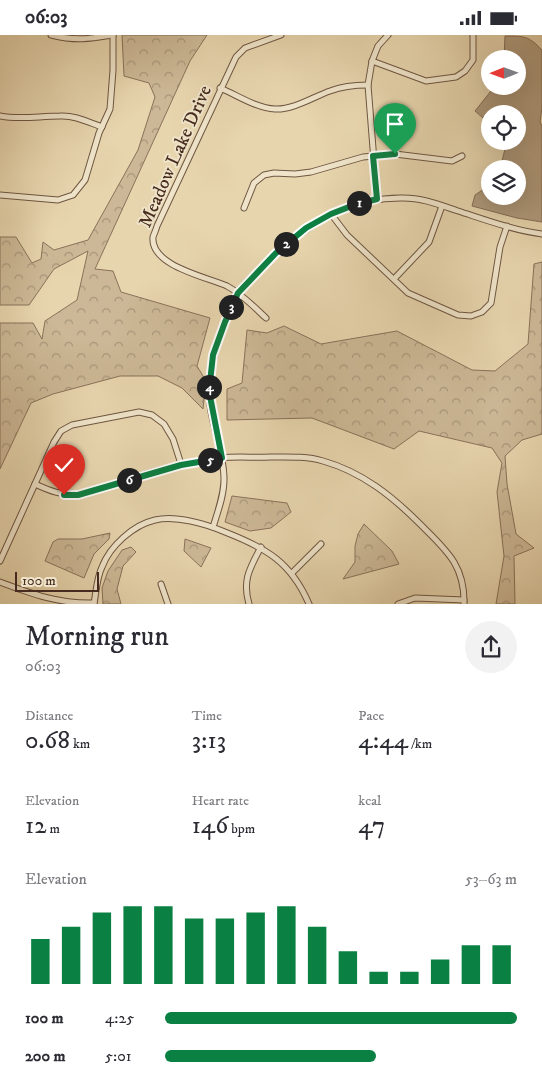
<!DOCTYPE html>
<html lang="en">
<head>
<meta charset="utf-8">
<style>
  :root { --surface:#fff; --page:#f2f2f3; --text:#2b2b33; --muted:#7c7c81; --accent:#0b8043 }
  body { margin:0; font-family:"IM FELL DW Pica",serif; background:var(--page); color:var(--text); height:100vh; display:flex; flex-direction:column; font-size:19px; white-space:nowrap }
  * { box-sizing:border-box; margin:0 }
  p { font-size:16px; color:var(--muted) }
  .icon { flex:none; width:28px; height:28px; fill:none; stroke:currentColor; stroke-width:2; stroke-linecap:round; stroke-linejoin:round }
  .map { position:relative; height:569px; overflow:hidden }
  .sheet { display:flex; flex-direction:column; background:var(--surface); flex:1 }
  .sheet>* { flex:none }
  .needle { width:32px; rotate:269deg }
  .tools { position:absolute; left:481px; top:15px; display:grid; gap:10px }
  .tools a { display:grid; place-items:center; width:45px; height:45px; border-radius:50%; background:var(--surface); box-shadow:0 5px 20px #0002; font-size:25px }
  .scale { position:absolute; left:15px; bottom:12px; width:84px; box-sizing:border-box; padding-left:5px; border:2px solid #462b1e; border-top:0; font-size:14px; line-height:18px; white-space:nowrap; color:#462b1e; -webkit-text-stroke:4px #efe4ca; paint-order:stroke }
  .pin { position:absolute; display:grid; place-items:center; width:42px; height:42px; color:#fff; margin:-51px -21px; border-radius:50% 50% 50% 0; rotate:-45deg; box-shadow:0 0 5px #0007 }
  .pin .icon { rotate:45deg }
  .km { position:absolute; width:25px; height:25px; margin:-12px; border-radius:50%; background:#222; color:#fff; font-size:14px; line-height:25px; text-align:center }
  .round { display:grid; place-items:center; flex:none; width:52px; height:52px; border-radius:26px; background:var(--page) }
  .head { display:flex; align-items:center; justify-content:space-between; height:85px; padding:0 25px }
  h1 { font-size:28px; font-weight:600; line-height:38px }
  .stats { display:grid; grid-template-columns:repeat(3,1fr); gap:8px; height:85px; padding:5px 25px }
  .stats div { display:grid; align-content:center }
  .stats b { font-size:25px; font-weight:600 }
  .stats small { font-size:14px; font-weight:400 }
  .stats p { font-size:14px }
  .chart { height:140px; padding:10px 25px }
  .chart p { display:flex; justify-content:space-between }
  .chart svg { width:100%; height:90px; margin-top:5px; stroke:var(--accent); stroke-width:6 }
  ul { padding:0 25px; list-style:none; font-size:16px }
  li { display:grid; grid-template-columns:80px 60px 1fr; align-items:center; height:38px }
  li i { height:12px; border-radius:6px; background:var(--accent) }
  .status { display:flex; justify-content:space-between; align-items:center; height:35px; padding:0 25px; background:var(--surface); direction:ltr }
  .status svg { height:14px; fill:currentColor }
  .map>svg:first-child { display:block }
  .forest { fill:url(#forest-crowns); stroke:#89725a }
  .water { fill:#b09b7d; stroke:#866e57 }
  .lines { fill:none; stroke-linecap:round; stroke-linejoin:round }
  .minor-casing { stroke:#6e5642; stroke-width:7 }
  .minor { stroke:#efe4ca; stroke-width:5 }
  .route-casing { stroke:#fff; stroke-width:10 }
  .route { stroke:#0b8043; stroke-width:6 }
  .labels { text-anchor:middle; stroke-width:4; stroke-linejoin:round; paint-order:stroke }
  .street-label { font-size:19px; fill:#462b1e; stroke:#efe4ca }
</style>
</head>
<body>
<div class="status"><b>06:03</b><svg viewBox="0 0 49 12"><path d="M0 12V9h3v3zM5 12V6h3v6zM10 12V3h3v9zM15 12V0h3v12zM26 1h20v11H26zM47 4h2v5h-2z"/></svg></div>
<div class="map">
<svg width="542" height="569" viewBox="0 0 542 569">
  <defs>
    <pattern id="forest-crowns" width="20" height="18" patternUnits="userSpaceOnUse" patternTransform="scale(1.25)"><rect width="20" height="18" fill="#ccb896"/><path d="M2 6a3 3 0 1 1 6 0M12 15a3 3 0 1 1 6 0" fill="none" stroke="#a7967a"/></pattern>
  </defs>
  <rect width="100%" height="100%" fill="#e7d5ae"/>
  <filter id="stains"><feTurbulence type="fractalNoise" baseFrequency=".004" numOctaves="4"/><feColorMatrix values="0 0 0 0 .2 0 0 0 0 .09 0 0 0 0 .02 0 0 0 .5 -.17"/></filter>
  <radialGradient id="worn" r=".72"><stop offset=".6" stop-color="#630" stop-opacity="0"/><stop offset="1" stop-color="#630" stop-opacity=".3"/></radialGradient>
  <!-- forest -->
  <g class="forest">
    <path d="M122 0H207L190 26 95 234 113 236 121 257 210 283 197 331 206 346 203 374 182 353 158 341H120L53 359 31 368 0 434V288H33L42 304 45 286 77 265 88 216 54 234 29 270H0V202H16L32 228 41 224 43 207 54 215 88 205 138 115 155 62 149 48 124 41Z"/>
    <path d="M542 227V399L522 405 505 421 507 449 516 499 534 513 514 521 515 569H496L504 521 497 457 502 428 492 413 419 396 394 414 312 383 227 385V354L242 348 247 295 267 298 284 291 321 309 397 296 472 335 495 336 528 309 534 229Z"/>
    <path d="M232 461 287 468 291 477 271 493 250 496 225 487Z"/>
    <path d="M364 489 392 516 399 529 343 544 355 527V511L358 499Z"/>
    <path d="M110 498 109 504 94 519 84 543 45 526 53 507 58 504H82Z"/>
    <path d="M185 504 211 513 201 532 184 516Z"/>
    <path d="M131 512 136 517 123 531 117 554 121 569H103L102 553 108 536 122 515Z"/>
  </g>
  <!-- water -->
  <path class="water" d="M505 1C524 1 529 1 542 15V73L540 87 542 91V187L517 183 472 171 475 160 490 150V161H518V134H500L505 114 501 106H518V79H490V89L475 76 495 51H518V24H504Z"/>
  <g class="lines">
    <defs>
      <g id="minor">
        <path d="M51 0C76 6 88 4 113 0"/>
        <path d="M372 26 426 46 456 42 465 36 473 25V0"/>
        <path d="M220 53C237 60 256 73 275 74 293 75 313 62 330 56 343 51 354 50 368 50"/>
        <path d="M0 81C20 85 39 81 60 81 74 80 88 87 102 92"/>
        <path d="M0 160 58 165 73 160 85 145 99 98 110 74 113 35V0"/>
        <path d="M377 164 368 50 372 26 378 11 388 0"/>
        <path d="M244 173 254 148 264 140 274 138 295 139 311 137 363 122 395 119 452 126 462 121"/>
        <path d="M331 179 347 200 408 258 458 280 471 281 482 277 491 268 500 212 507 191"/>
        <path d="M394 244 429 207 442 171"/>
        <path d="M266 283C254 272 242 259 227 251 207 242 150 231 153 202 154 199 156 195 157 191L236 22 245 13 281 0"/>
        <path d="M35 449C50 456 61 460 78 460 125 446 172 428 221 423 237 421 254 423 270 422 288 422 306 421 323 426 362 437 392 461 420 489 446 515 465 530 464 569"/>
        <path d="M213 492C218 476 224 460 224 444 224 414 208 383 209 354 211 326 219 300 230 274 233 269 235 262 238 257 244 248 254 240 262 233 300 193 346 162 403 163 423 163 440 170 458 176 486 185 513 195 542 199"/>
        <path d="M0 526 54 407 61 396 72 390 139 377 152 380 164 389 173 404 181 429"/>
        <path d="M292 538 321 509"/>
        <path d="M0 547C32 559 59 569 94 568"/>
        <path d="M161 549 168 569"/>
        <path d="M94 569C96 557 97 542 102 532 110 511 133 490 155 485 176 480 206 489 225 497 266 513 291 527 309 569"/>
        <path d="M249 569C242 545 250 533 261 512"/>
        <path d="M398 569 415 563 464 565"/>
      </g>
    </defs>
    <!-- minor casing -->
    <use href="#minor" class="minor-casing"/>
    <!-- minor -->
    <use href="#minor" class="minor"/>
  </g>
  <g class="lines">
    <defs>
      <path id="route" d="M64 460H78L181 430 222 423 209 356 213 320 225 287 238 258 276 218 306 193 331 179 354 170 377 164 373 121 395 119"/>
    </defs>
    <!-- route casing -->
    <use href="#route" class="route-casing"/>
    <!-- route -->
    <use href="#route" class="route"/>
  </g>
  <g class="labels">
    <!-- street labels -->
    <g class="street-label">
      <text transform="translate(174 121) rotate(-66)" y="7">Meadow Lake Drive</text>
    </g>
  </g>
  <rect width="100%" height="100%" filter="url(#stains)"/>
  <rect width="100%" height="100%" fill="url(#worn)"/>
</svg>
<div class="tools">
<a><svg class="needle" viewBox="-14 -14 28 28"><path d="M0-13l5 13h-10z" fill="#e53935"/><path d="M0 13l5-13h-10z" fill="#7c7c81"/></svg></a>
<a><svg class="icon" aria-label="locate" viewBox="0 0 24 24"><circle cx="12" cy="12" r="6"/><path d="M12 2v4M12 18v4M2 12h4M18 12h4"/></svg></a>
<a><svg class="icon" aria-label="layers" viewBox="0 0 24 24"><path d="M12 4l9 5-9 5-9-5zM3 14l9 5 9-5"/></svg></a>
</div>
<div class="scale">100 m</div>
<div class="pin" style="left:395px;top:119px;background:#1e9e55"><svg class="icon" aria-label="arrive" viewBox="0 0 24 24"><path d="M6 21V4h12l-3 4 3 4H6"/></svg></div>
<div class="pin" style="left:64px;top:460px;background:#d93025"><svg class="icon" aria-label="check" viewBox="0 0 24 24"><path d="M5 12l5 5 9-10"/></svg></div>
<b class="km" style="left:359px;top:168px">1</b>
<b class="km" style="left:286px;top:209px">2</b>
<b class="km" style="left:231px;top:272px">3</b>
<b class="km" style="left:209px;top:352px">4</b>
<b class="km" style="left:210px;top:425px">5</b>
<b class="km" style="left:129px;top:445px">6</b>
</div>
<section class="sheet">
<div class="head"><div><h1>Morning run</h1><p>06:03</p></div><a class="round"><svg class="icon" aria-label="share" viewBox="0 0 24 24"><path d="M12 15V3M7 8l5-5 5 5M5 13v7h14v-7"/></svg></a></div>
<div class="stats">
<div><p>Distance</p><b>0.68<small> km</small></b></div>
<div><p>Time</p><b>3:13</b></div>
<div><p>Pace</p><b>4:44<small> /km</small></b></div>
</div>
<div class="stats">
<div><p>Elevation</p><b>12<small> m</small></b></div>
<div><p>Heart rate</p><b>146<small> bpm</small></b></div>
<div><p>kcal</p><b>47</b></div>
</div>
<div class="chart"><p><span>Elevation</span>53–63 m</p>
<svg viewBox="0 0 160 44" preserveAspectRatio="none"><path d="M5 44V22M15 44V16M25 44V9M35 44V6M45 44V6M55 44V12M65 44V12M75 44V9M85 44V6M95 44V16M105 44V28M115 44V38M125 44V38M135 44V32M145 44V25M155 44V25"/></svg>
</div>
<ul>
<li><b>100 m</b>4:25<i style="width:100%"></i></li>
<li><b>200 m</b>5:01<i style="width:60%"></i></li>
</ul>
</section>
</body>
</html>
